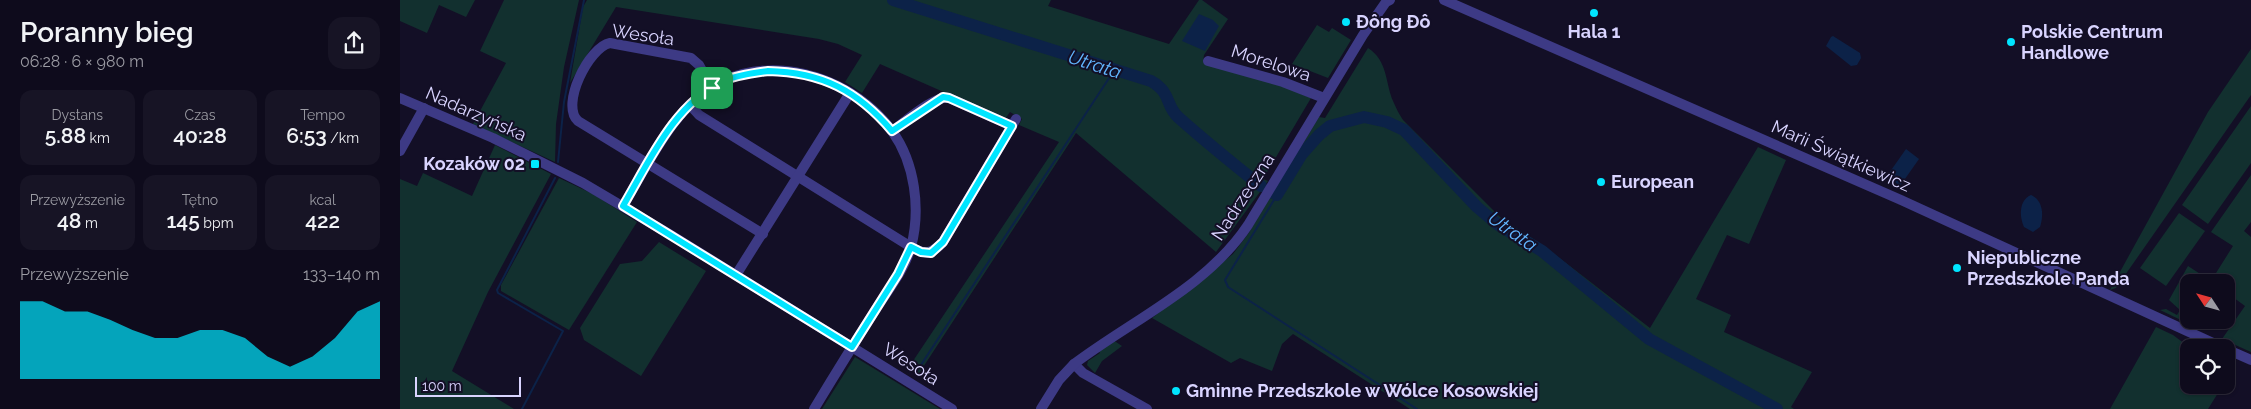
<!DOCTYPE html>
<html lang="pl">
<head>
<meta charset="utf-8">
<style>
  :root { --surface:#0e0b1c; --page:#171425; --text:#f1f3f6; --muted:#9b9ba3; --line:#2e2b3b; --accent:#00e5ff }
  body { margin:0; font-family:Raleway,sans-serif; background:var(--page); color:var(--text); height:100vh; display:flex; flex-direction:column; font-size:19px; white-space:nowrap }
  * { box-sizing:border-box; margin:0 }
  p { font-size:16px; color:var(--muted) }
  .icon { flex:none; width:28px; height:28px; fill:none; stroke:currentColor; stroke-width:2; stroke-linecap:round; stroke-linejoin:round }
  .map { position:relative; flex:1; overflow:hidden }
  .sheet { display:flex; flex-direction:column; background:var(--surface); width:400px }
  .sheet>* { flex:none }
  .needle { width:32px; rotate:306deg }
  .fabs { position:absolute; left:1780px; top:274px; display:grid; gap:10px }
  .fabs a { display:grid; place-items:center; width:55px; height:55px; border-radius:10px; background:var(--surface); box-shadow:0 1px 4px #0004,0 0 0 1px var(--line); font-size:25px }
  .scale { position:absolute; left:15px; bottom:12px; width:106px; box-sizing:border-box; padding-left:5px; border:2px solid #d9d4ff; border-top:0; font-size:14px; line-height:18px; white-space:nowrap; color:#d9d4ff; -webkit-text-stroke:4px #130f26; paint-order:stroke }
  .pin { position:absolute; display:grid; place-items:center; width:42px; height:42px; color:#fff; margin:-21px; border-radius:10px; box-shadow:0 2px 8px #0006 }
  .round { display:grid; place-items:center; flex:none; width:52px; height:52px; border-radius:15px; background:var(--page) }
  .head { display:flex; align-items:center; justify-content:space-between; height:85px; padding:0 20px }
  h1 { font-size:28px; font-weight:600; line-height:38px }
  .stats { display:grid; grid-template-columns:repeat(3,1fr); gap:8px; height:85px; padding:5px 20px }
  .stats div { display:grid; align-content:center; border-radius:12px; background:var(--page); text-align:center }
  .stats b { font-size:21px; font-weight:600 }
  .stats small { font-size:14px; font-weight:400 }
  .stats p { font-size:14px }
  .chart { height:140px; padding:10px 20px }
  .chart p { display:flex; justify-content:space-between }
  .chart svg { width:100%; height:90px; margin-top:5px; fill:var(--accent); opacity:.7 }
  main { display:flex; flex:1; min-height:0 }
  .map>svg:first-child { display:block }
  .green { fill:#12302f }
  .water { fill:#0c2248 }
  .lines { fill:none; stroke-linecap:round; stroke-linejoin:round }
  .stream { stroke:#0c2248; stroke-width:2 }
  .river { stroke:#0c2248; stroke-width:12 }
  .minor { stroke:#3d3a85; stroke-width:10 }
  .route-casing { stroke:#fff; stroke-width:10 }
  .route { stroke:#00e5ff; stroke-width:6 }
  .poi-dot { fill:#00e5ff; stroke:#130f26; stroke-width:2 }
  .labels { text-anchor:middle; stroke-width:4; stroke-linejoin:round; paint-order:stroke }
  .poi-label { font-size:18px; font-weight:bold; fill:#d9d4ff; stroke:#130f26; text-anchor:start }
  .street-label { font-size:18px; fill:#d9d4ff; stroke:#130f26 }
  .water-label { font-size:19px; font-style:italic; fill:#62b6ff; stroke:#130f26 }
</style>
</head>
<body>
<main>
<section class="sheet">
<div class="head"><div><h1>Poranny bieg</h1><p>06:28 · 6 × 980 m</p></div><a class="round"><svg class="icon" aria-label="share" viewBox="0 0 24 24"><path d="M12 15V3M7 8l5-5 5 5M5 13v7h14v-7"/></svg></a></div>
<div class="stats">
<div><p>Dystans</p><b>5.88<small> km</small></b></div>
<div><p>Czas</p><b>40:28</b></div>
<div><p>Tempo</p><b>6:53<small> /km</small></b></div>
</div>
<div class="stats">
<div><p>Przewyższenie</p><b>48<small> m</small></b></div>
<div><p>Tętno</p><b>145<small> bpm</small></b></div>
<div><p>kcal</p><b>422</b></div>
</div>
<div class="chart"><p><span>Przewyższenie</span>133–140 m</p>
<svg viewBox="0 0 160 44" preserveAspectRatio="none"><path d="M0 44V6L10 6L20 11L30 11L40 15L50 20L60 24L70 24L80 20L90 20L100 24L110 33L120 38L130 33L140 24L150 11L160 6V44z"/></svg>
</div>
</section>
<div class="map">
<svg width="1851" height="409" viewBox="0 0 1851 409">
  <rect width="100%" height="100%" fill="#130f26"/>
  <!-- green -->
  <g class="green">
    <path d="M0 0H75L66 17 39 5 27 33 0 21Z"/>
    <path d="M104 0H179L164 67 156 124 155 162 73 124 106 63 80 51Z"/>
    <path d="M187 0H651L648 6 769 44 799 0H802L828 19 804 55 803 62 880 85 911 98 863 179 868 181 816 252 676 133 518 375 508 369 509 367 659 142 619 125 622 119 610 112 605 119 480 64 462 93 445 82 462 55 438 44 419 39 216 7 170 83 183 7Z"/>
    <path d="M917 25 929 32 932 28 951 40 928 78 892 64Z"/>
    <path d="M968 48C988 61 985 82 993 101 996 108 999 114 1003 120L1100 217 1144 246 1250 328 1358 147 1386 160 1349 244 1327 235 1296 299 1331 315 1324 332 1412 372 1391 407 1394 409H1010L893 334 882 344 872 371 840 358 831 363 752 318 833 254 848 234 919 117 925 118Z"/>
    <path d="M1851 49V95L1716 288 1710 290 1808 112Z"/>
    <path d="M1851 106V163L1808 224 1782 205Z"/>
    <path d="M95 145 151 174 88 292 52 371 114 409H0V179L17 186 23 173 72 196Z"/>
    <path d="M1851 175V222L1844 231 1851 237V352L1822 339 1845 306 1826 292V282H1789V313L1783 321 1760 310 1766 309 1777 315 1780 310 1769 300 1788 266 1811 281 1833 246 1811 232Z"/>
    <path d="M159 178 193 194 237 222 169 330 101 291V285Z"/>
    <path d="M1779 213 1805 231 1766 286 1740 268Z"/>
    <path d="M259 242 306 271 241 376 184 340 180 328 220 264 242 261Z"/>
    <path d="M1756 327 1773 335 1789 347V385H1823L1808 409H1710Z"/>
    <path d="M713 340 722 346 702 361 695 373 687 365 688 361 700 353 698 350Z"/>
    <path d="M455 357 540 409H422Z"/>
  </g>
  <!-- water -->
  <g class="water">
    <path d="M799 14 813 20 819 26 805 51 782 41Z"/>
    <path d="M1433 36 1460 53 1461 58 1457 65 1451 66 1426 46 1431 37Z"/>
    <path d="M1506 149 1519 159 1500 186 1487 176Z"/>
    <path d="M1631 195C1643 200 1644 215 1640 227L1633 232 1624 227C1619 216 1619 200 1631 195Z"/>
  </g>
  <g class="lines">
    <!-- stream -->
    <g class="stream">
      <path d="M158 162 164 102 184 0"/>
      <path d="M877 195 825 280 828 287 1017 409"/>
      <path d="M515 374 715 69"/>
      <path d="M122 409 163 331 98 293 97 290 155 178"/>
    </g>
    <!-- river -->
    <g class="river">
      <path d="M493 0 751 81C772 93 765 105 778 117 805 141 832 163 861 186"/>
      <path d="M873 193 877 195 902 154 919 135 930 126 964 117 987 122 1004 130 1077 207 1097 224 1142 251 1249 339 1377 409"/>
    </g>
    <!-- minor -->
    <g class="minor">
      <path d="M1044 0 1501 200 1824 348"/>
      <path d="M808 61 883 82 924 98"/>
      <path d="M312 88 299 65 291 58 210 43C189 47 160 105 178 121L363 234"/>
      <path d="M0 98 93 138 183 183 271 235 552 409"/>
      <path d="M290 105 299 115 511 247C525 255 532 254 543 242L616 119"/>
      <path d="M492 131C505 122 534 95 549 98L612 126"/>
      <path d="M0 151 24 108"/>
      <path d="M223 206C249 163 275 103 323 81 381 54 456 81 492 131 515 163 521 209 511 247 505 269 488 290 476 309 455 342 434 376 414 409"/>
      <path d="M336 275 450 93"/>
      <path d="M1826 349 1851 360"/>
      <path d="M674 364 683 373 747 409"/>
      <path d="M641 409 659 380 674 364C732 320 807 287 848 225L963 35 986 2 990 0"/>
    </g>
  </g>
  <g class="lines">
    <defs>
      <path id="route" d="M368 71C422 72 458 91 492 131L543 97 549 98 612 126 543 242 531 253 521 252 511 247 498 274 452 347 223 206C249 162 274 104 323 81 337 75 353 73 368 71Z"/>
    </defs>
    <!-- route casing -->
    <use href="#route" class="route-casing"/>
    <!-- route -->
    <use href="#route" class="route"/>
  </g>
  <!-- markers -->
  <g class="poi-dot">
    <circle cx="1194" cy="13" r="5"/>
    <circle cx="946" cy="22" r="5"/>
    <circle cx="1611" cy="42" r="5"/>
    <rect x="130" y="159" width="10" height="10" rx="2.5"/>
    <circle cx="1201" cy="182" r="5"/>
    <circle cx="1557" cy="268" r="5"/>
    <circle cx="776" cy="391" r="5"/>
  </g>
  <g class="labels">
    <!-- poi labels -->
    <g class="poi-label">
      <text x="956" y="28">Đông Đô</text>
      <text x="1194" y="38" text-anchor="middle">Hala 1</text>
      <text x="1621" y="38">Polskie Centrum<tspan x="1621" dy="21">Handlowe</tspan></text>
      <text x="125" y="170" text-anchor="end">Kozaków 02</text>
      <text x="1211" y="188">European</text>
      <text x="1567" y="264">Niepubliczne<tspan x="1567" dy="21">Przedszkole Panda</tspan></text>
      <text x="786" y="397">Gminne Przedszkole w Wólce Kosowskiej</text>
    </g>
    <!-- street labels -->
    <g class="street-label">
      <text transform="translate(243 35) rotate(8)" y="6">Wesoła</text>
      <text transform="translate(871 63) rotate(18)" y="6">Morelowa</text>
      <text transform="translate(76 114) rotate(24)" y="6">Nadarzyńska</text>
      <text transform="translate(1441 156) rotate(24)" y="6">Marii Świątkiewicz</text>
      <text transform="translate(843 197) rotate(-57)" y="6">Nadrzeczna</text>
      <text transform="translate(511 364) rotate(32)" y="6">Wesoła</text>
    </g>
    <!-- water labels -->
    <g class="water-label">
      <text transform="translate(695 64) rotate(18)" y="7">Utrata</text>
      <text transform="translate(1113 231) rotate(35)" y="7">Utrata</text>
    </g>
  </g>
</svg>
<div class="fabs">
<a><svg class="needle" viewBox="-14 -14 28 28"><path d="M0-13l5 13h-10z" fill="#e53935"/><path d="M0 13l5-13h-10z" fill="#9b9ba3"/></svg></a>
<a><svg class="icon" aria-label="locate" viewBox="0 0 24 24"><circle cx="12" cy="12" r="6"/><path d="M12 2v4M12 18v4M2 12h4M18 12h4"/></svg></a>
</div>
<div class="scale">100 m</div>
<div class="pin" style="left:312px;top:88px;background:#1e9e55"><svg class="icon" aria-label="arrive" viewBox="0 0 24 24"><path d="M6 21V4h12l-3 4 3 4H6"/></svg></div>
</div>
</main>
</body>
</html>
